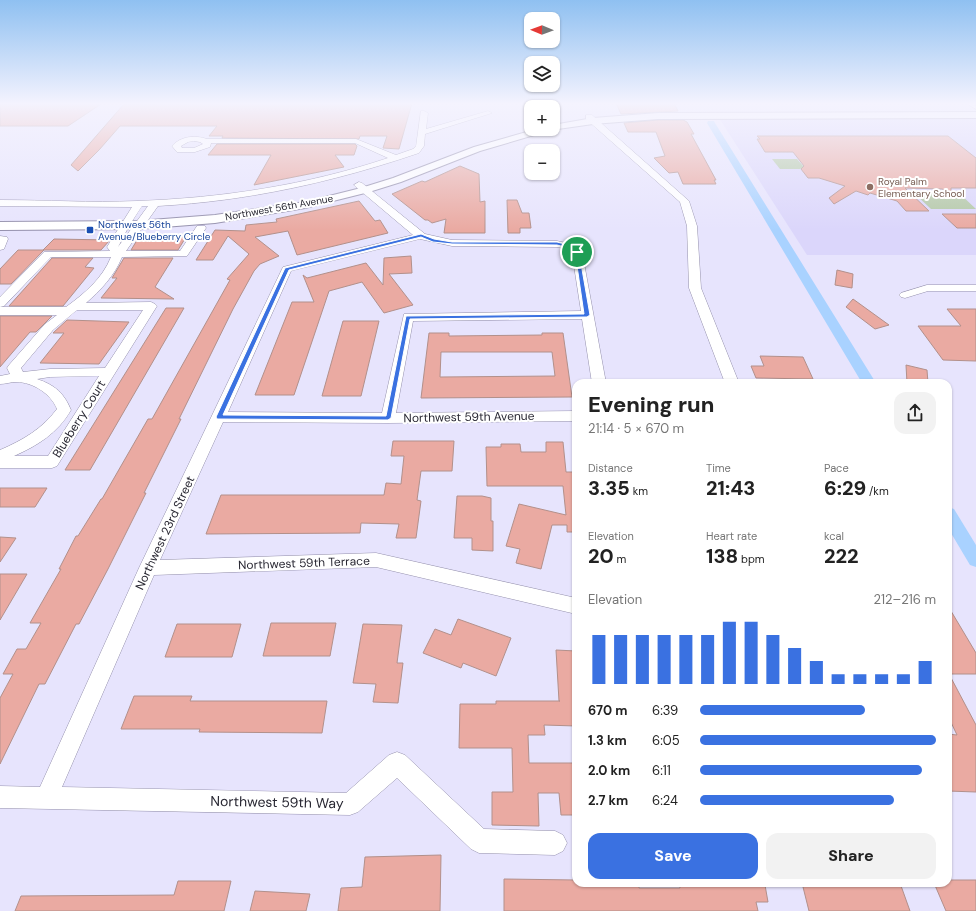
<!DOCTYPE html>
<html lang="en">
<head>
<meta charset="utf-8">
<style>
  :root { --surface:#fff; --page:#f2f2f2; --text:#222; --muted:#767676; --accent:#3a71e1 }
  body { margin:0; font-family:"DM Sans",sans-serif; background:var(--page); color:var(--text); height:100vh; display:flex; flex-direction:column; font-size:15px; white-space:nowrap }
  * { box-sizing:border-box; margin:0 }
  p { font-size:13px; color:var(--muted) }
  .icon { flex:none; width:22px; height:22px; fill:none; stroke:currentColor; stroke-width:2; stroke-linecap:round; stroke-linejoin:round }
  .map { position:relative; flex:1; overflow:hidden }
  .details { position:absolute; left:572px; top:379px; width:380px; height:508px; display:flex; flex-direction:column; background:var(--surface); border-radius:12px; box-shadow:0 1px 3px #0004 }
  .details>* { flex:none }
  .needle { width:26px; rotate:271deg }
  .controls { position:absolute; left:524px; top:12px; display:grid; gap:8px }
  .controls a { display:grid; place-items:center; width:36px; height:36px; border-radius:8px; background:var(--surface); box-shadow:0 1px 3px #0004; font-size:20px }
  .pin { position:absolute; display:grid; place-items:center; width:34px; height:34px; color:#fff; margin:-17px; border:2px solid #fff; border-radius:50%; box-shadow:0 1px 4px #0007 }
  .round { display:grid; place-items:center; flex:none; width:42px; height:42px; border-radius:12px; background:var(--page) }
  .summary { display:flex; align-items:center; justify-content:space-between; height:68px; padding:0 16px }
  h1 { font-size:22px; font-weight:800; line-height:30px }
  .stats { display:grid; grid-template-columns:repeat(3,1fr); gap:6px; height:68px; padding:4px 16px }
  .stats div { display:grid; align-content:center }
  .stats b { font-size:20px; font-weight:800 }
  .stats small { font-size:11px; font-weight:400 }
  .stats p { font-size:11px }
  .chart { height:112px; padding:8px 16px }
  .chart p { display:flex; justify-content:space-between }
  .chart svg { width:100%; height:72px; margin-top:4px; stroke:var(--accent); stroke-width:6 }
  .cta { display:flex; gap:8px; margin-top:auto; padding:8px 16px }
  .cta a { flex:1; height:46px; border-radius:12px; background:var(--accent); color:#fff; font-size:16px; font-weight:800; line-height:46px; text-align:center }
  .cta a+a { background:var(--page); color:var(--text) }
  ul { padding:0 16px; list-style:none; font-size:13px }
  li { display:grid; grid-template-columns:64px 48px 1fr; align-items:center; height:30px }
  li i { height:10px; border-radius:5px; background:var(--accent) }
  .map>svg:first-child { display:block }
  .built { fill:#dbd6fb }
  .green { fill:#b2c7a5 }
  .lines { fill:none; stroke-linecap:round; stroke-linejoin:round }
  .canal { fill:#a9d2ff; fill-rule:evenodd }
  .building { fill:#eaaaa2; stroke:#b2908b; fill-rule:evenodd }
  .minor-casing { stroke:#9591ad; stroke-width:1 }
  .tertiary-casing { stroke:#9591ad; stroke-width:2 }
  .minor { fill:#fff; fill-rule:evenodd }
  .tertiary { fill:#fff; fill-rule:evenodd }
  .route { fill:#3a71e1; stroke:#fff; fill-rule:evenodd }
  .education-dot { fill:#8d6e63; stroke:#fff; stroke-width:1.5 }
  .transit-dot { fill:#1a4fb4; stroke:#fff; stroke-width:1.5 }
  .labels { text-anchor:middle; stroke-width:4; stroke-linejoin:round; paint-order:stroke }
  .far-education-label { font-size:10px; fill:#785e54; stroke:#fff; text-anchor:start }
  .far-street-label { font-size:10px; fill:#282732; stroke:#fff }
  .far-transit-label { font-size:10px; fill:#164399; stroke:#fff; text-anchor:start }
  .street-label { font-size:12px; fill:#282732; stroke:#fff }
  .near-street-label { font-size:14px; fill:#282732; stroke:#fff }
</style>
</head>
<body>
<div class="map">
<svg width="976" height="911" viewBox="0 0 976 911">
  <rect width="100%" height="100%" fill="#e7e4fd"/>
  <!-- built -->
  <path class="built" d="M719 118H976V255H807Z"/>
  <!-- green -->
  <g class="green">
    <path d="M772 159H797L804 167 800 169H780Z"/>
    <path d="M913 192H958L976 209H931Z"/>
  </g>
  <g class="lines">
    <!-- canal -->
    <g class="canal">
      <path d="M708 121H714L715 123 876 383H862L707 123Z"/>
      <path d="M948 507 954 509 976 545V567L970 565 948 528Z"/>
    </g>
  </g>
  <!-- building -->
  <g class="building">
    <path d="M398 103H412L399 149 383 148 387 136H360L359 139 222 138 223 136H209L217 126H120L99 150 78 171 71 165 124 104Z"/>
    <path d="M616 103H674L678 111 621 114Z"/>
    <path d="M0 104 67 103 101 104 68 126H0Z"/>
    <path d="M658 120H683L687 122 694 134H691L716 180H714L716 184H683L678 172 669 173 654 158 665 156 656 132H628L624 123Z"/>
    <path d="M757 136H948L976 158V188H951V192L942 189 905 188 929 211H906L897 201 870 193 868 195 856 191 834 204 829 198 845 186 819 178H808L801 169 804 166 793 152H765L757 139H760Z"/>
    <path d="M217 144H355L357 146 354 155H335L344 167 254 185 271 155H208Z"/>
    <path d="M460 166 479 174 480 202 485 201V233H444L446 219 432 223 428 220H425L392 194 422 181 425 182Z"/>
    <path d="M507 200H517L522 213H529L531 228H520V233H508Z"/>
    <path d="M359 201 375 221 380 220 388 233 297 255 288 231 255 237 279 256 260 264 254 271 233 309 179 419H181L144 493H146L108 569 79 624H76L45 684H39L0 764V698L13 674H3L17 649H26L41 623H30L61 569H59L76 536H78L101 499H102L148 419H152L230 280 227 279 249 254 228 236 213 260H196L215 230 245 231 246 225 277 222 276 219Z"/>
    <path d="M942 214H976V228H957Z"/>
    <path d="M139 237H186L178 250H131Z"/>
    <path d="M54 239 110 240 101 250H44L11 284H0V269L18 250H43Z"/>
    <path d="M411 256 412 273 389 274 413 305 384 313 362 282 329 291 294 395H255L292 302H314L303 275 307 278 366 263 383 285 384 258Z"/>
    <path d="M52 258H93L85 267 94 268 63 306H9Z"/>
    <path d="M124 258H173L155 287 174 299 101 298 117 278H112Z"/>
    <path d="M837 270 853 274 852 288 835 285Z"/>
    <path d="M853 299 889 325 875 329 846 307Z"/>
    <path d="M166 308H184L90 470H65Z"/>
    <path d="M947 309H976V361L943 360 918 326H961Z"/>
    <path d="M0 316H52L36 332H30L0 367Z"/>
    <path d="M67 320 129 322 99 364 40 363 64 333H53Z"/>
    <path d="M343 321H379L361 396H322Z"/>
    <path d="M429 333H449V336L542 335V333H563L572 397 421 398ZM441 352H552L555 376 440 377Z"/>
    <path d="M760 356 803 357 813 379 756 378 751 366H764Z"/>
    <path d="M906 365 927 370 928 383H907Z"/>
    <path d="M393 441H454L452 471H421L417 500 421 501 416 538H396L399 524 361 523 360 533 206 534 221 495H384L386 483 401 484 404 456H391Z"/>
    <path d="M546 442H563L566 472H576V532H567V525H552L541 569 516 563 520 549 506 546 519 504 566 515 563 486H487L486 447H501V444H520L521 452H546Z"/>
    <path d="M0 488H47L35 507H0Z"/>
    <path d="M457 496H482L491 498V521H493V551L472 550V538H454Z"/>
    <path d="M0 537 16 538 0 562Z"/>
    <path d="M0 574H27L0 620Z"/>
    <path d="M948 606 976 653V674H949L976 725V792L948 791V734L957 735 948 716Z"/>
    <path d="M458 619 511 638 496 676 463 663 461 668 423 653 435 629 451 635Z"/>
    <path d="M271 623H336L330 656H263Z"/>
    <path d="M177 624H241L232 657H165Z"/>
    <path d="M363 624 402 625 397 663H403L398 703 373 702 376 684 353 683Z"/>
    <path d="M556 650 576 651V726L544 725 545 735H528L529 763H576V815H561L559 793H538L539 826 492 825V792H513L512 748H459L460 704H496V701H560H559Z"/>
    <path d="M134 696H192L190 701H327L322 733 199 732 200 729H121Z"/>
    <path d="M441 855 440 911H338L341 888 362 887 365 857Z"/>
    <path d="M504 879 576 880V883H639V888H680L679 883 765 885 768 902H756L758 911H504Z"/>
    <path d="M948 880H976V911H946L934 883H948Z"/>
    <path d="M178 881H231L224 911H15L21 896 174 895Z"/>
    <path d="M802 883H900L910 911H809Z"/>
    <path d="M255 891 310 894 306 911H250Z"/>
  </g>
  <g class="lines">
    <defs>
      <g id="minor">
        <path d="M966 103H975L976 109Z"/>
        <path d="M421 111H424L428 113 426 129 488 111 492 113 425 134 424 146 419 153C334 182 248 201 158 206L126 251H180L197 226H205L206 228 187 256 122 257C114 276 101 290 86 303L151 302 155 304 157 306 57 466 52 468H0V450C23 440 42 429 57 409 51 394 33 382 16 382 11 382 5 384 0 384V376L10 374 7 368 9 365 45 324 57 315H0V297L44 252 110 251 107 247 132 207 0 206V200C46 200 91 203 137 201 222 198 307 185 388 158L355 143H211L210 147 195 152H177L172 146C181 136 195 135 207 139H356L396 155 413 149 416 146ZM194 141 200 142 203 144 194 148H182L181 146 188 142ZM142 206H148L118 247 129 226ZM51 257H111C102 279 85 293 66 307H0L4 306ZM77 310H143L105 368 50 369 23 372 21 368 53 330ZM99 376 48 456H14C37 446 58 433 71 410 64 393 55 385 37 379L50 377Z"/>
        <path d="M586 115H592L689 201 697 226 701 288 739 383H725L689 288 687 226 680 202 586 119Z"/>
        <path d="M359 182 362 183 425 234 452 240 557 241 575 245 582 252 606 383H592L582 319 413 321 396 413 576 411V421L388 423 223 422 160 560 376 553 576 598V614L376 567 154 575 62 787 346 793 389 755 397 752 405 755 484 829 555 831 563 835 567 843 563 851 555 855 479 853 471 849 397 778 358 812 350 815 0 808V786L40 787 139 568 283 267 413 235 356 187 354 185ZM420 239 452 246 557 247 568 249 572 253 581 311 404 314 382 413 228 412 291 271Z"/>
        <path d="M0 236 7 237 8 239 4 249 0 250Z"/>
        <path d="M927 285H976V291H928L905 298 901 297 899 295 901 293Z"/>
      </g>
      <path id="tertiary" d="M976 112V118L658 119 593 124 551 130 480 151 401 182 369 192 305 208 215 223 138 229 0 230V222L138 221 215 215 305 202 361 188 393 178 474 147 537 129H553V125L593 118 658 113Z"/>
    </defs>
    <!-- minor casing -->
    <use href="#minor" class="minor-casing"/>
    <!-- tertiary casing -->
    <use href="#tertiary" class="tertiary-casing"/>
    <!-- minor -->
    <use href="#minor" class="minor"/>
    <!-- tertiary -->
    <use href="#tertiary" class="tertiary"/>
  </g>
  <!-- sky -->
  <linearGradient id="sky" x2="0" y2="1"><stop stop-color="#8fc0f1"/><stop offset="0.45" stop-color="#f4f3fe"/><stop offset="1" stop-color="#f4f3fe" stop-opacity="0"/></linearGradient>
  <rect width="976" height="230" fill="url(#sky)"/>
  <!-- route -->
  <path class="route" d="M421 234 434 239 452 242H557L572 246 579 252 590 315 587 317 410 319 391 418 388 420 217 419 216 417 285 268ZM421 237 433 242 452 244 557 245 569 248 575 252 584 314 406 316 386 416 223 415 289 270Z"/>
  <!-- markers -->
  <circle class="education-dot" cx="870" cy="187" r="4"/>
  <rect class="transit-dot" x="86" y="226" width="8" height="8" rx="2"/>
  <g class="labels">
    <!-- far-education labels -->
    <g class="far-education-label">
      <text x="878" y="185">Royal Palm<tspan x="878" dy="12">Elementary School</tspan></text>
    </g>
    <!-- far-street labels -->
    <g class="far-street-label">
      <text transform="translate(279 207) rotate(-10)" y="4">Northwest 56th Avenue</text>
    </g>
    <!-- far-transit labels -->
    <g class="far-transit-label">
      <text x="98" y="228">Northwest 56th<tspan x="98" dy="12">Avenue/Blueberry Circle</tspan></text>
    </g>
    <!-- street labels -->
    <g class="street-label">
      <text transform="translate(469 417) rotate(-1)" y="4">Northwest 59th Avenue</text>
      <text transform="translate(79 419) rotate(-58)" y="4">Blueberry Court</text>
      <text transform="translate(165 533) rotate(-65)" y="4">Northwest 23rd Street</text>
      <text transform="translate(304 563) rotate(-2)" y="4">Northwest 59th Terrace</text>
    </g>
    <!-- near-street labels -->
    <g class="near-street-label">
      <text transform="translate(277 802) rotate(1)" y="5">Northwest 59th Way</text>
    </g>
  </g>
</svg>
<div class="controls">
<a><svg class="needle" viewBox="-14 -14 28 28"><path d="M0-13l5 13h-10z" fill="#e53935"/><path d="M0 13l5-13h-10z" fill="#767676"/></svg></a>
<a><svg class="icon" aria-label="layers" viewBox="0 0 24 24"><path d="M12 4l9 5-9 5-9-5zM3 14l9 5 9-5"/></svg></a>
<a>+</a>
<a>−</a>
</div>
<div class="pin" style="left:577px;top:252px;background:#1e9e55"><svg class="icon" aria-label="arrive" viewBox="0 0 24 24"><path d="M6 21V4h12l-3 4 3 4H6"/></svg></div>
<section class="details">
<div class="summary"><div><h1>Evening run</h1><p>21:14 · 5 × 670 m</p></div><a class="round"><svg class="icon" aria-label="share" viewBox="0 0 24 24"><path d="M12 15V3M7 8l5-5 5 5M5 13v7h14v-7"/></svg></a></div>
<div class="stats">
<div><p>Distance</p><b>3.35<small> km</small></b></div>
<div><p>Time</p><b>21:43</b></div>
<div><p>Pace</p><b>6:29<small> /km</small></b></div>
</div>
<div class="stats">
<div><p>Elevation</p><b>20<small> m</small></b></div>
<div><p>Heart rate</p><b>138<small> bpm</small></b></div>
<div><p>kcal</p><b>222</b></div>
</div>
<div class="chart"><p><span>Elevation</span>212–216 m</p>
<svg viewBox="0 0 160 44" preserveAspectRatio="none"><path d="M5 44V14M15 44V14M25 44V14M35 44V14M45 44V14M55 44V14M65 44V6M75 44V6M85 44V14M95 44V22M105 44V30M115 44V38M125 44V38M135 44V38M145 44V38M155 44V30"/></svg>
</div>
<ul>
<li><b>670 m</b>6:39<i style="width:70%"></i></li>
<li><b>1.3 km</b>6:05<i style="width:100%"></i></li>
<li><b>2.0 km</b>6:11<i style="width:94%"></i></li>
<li><b>2.7 km</b>6:24<i style="width:82%"></i></li>
</ul>
<div class="cta"><a>Save</a><a>Share</a></div>
</section>
</div>
</body>
</html>
